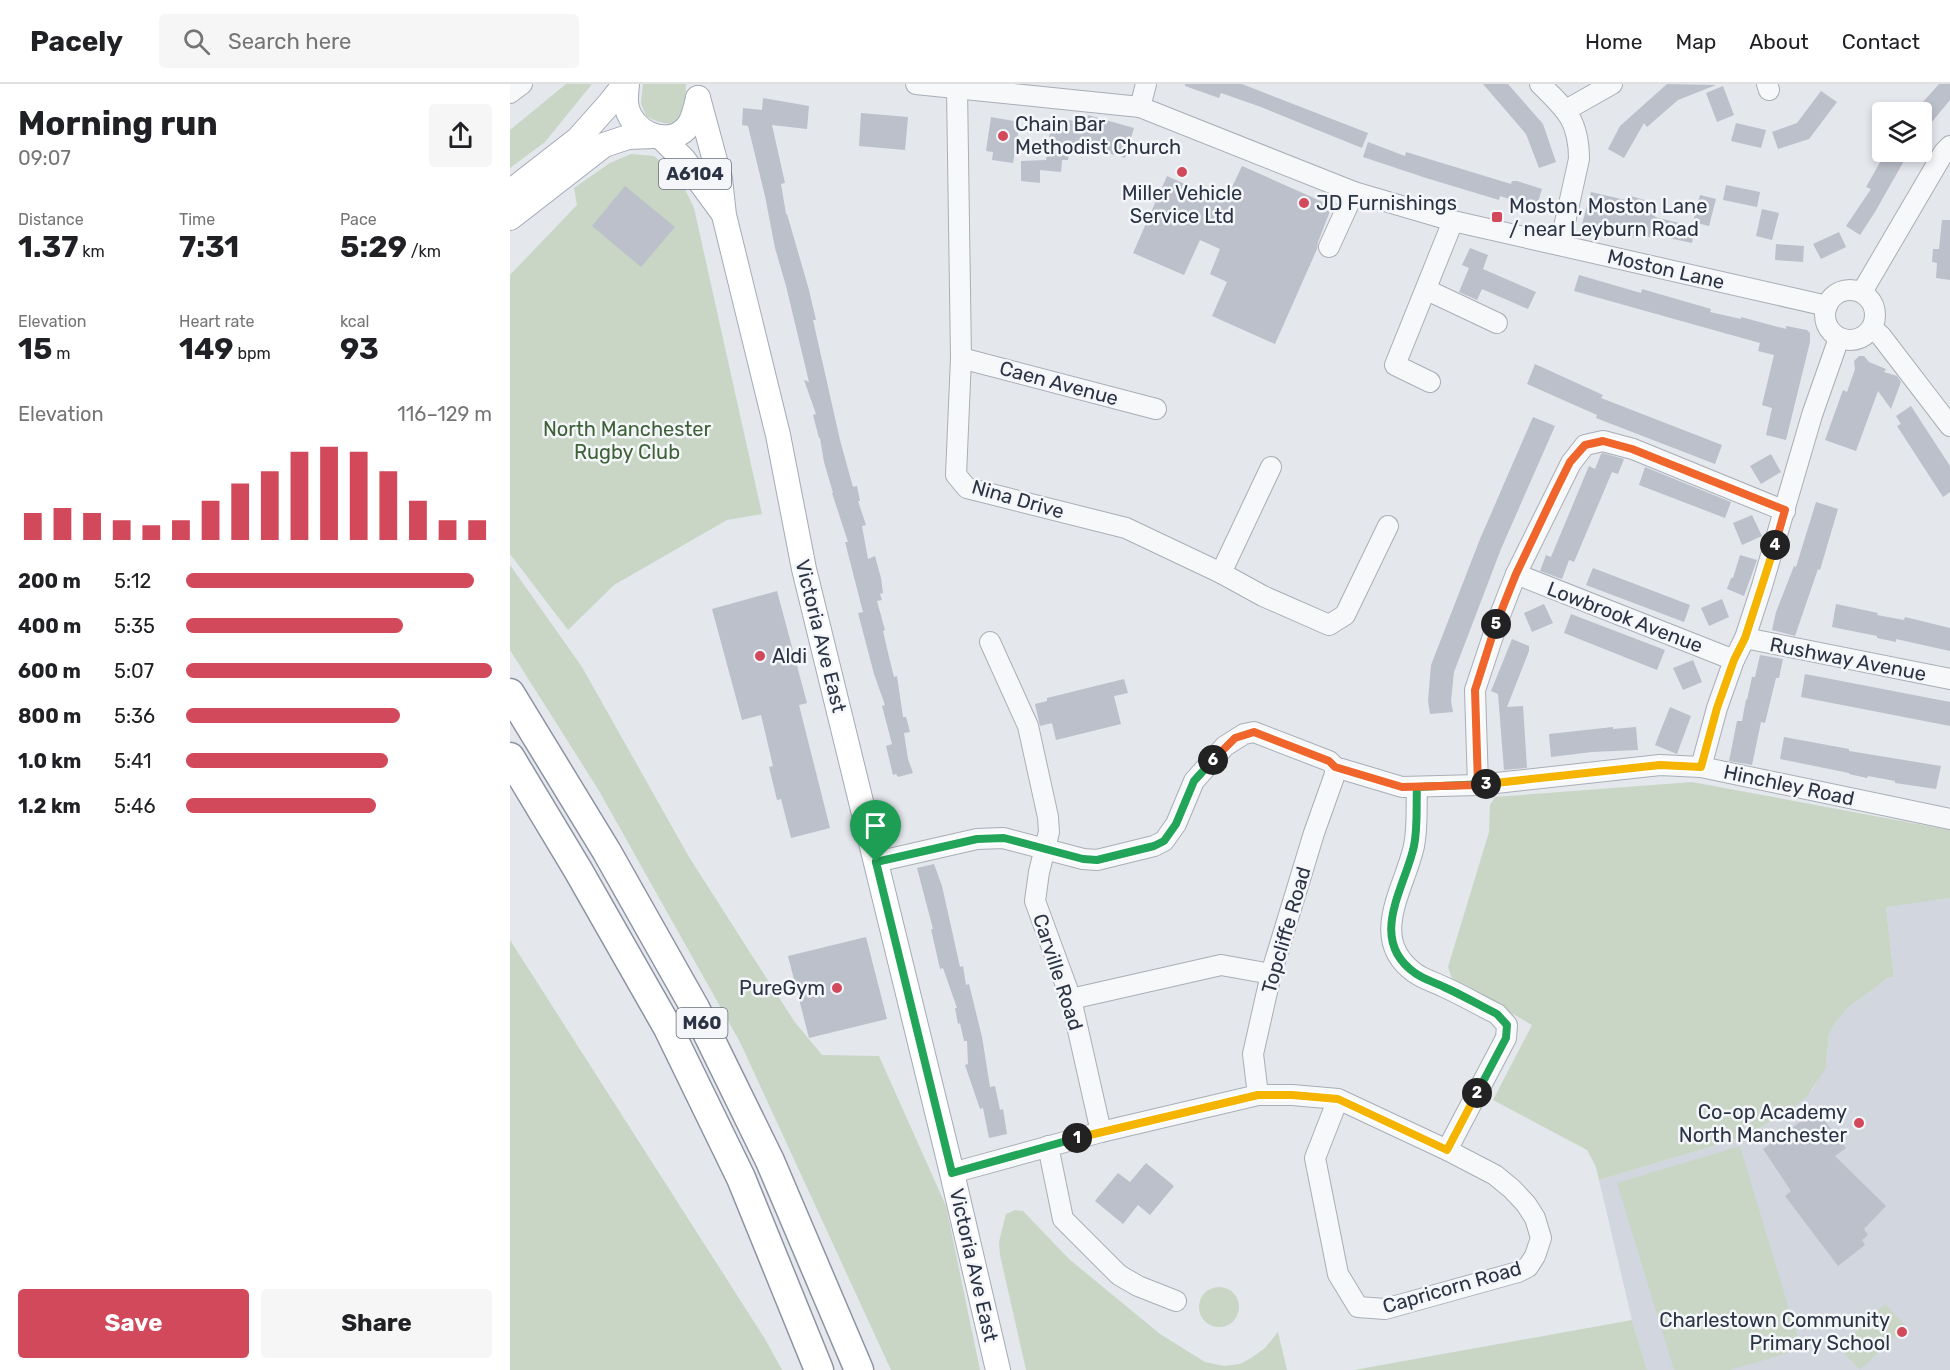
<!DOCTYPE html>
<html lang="en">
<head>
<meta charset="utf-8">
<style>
  :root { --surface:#fff; --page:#f6f6f6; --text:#202124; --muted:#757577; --line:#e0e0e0; --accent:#d1495b }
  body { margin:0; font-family:Rubik,sans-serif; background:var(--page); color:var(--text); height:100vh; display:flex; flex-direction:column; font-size:22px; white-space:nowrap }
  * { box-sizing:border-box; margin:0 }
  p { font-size:20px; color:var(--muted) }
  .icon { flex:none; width:33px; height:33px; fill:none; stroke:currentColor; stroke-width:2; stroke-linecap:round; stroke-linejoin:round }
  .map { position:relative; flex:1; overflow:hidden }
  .details { display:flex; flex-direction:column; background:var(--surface); width:510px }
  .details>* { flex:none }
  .tools { position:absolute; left:1362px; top:18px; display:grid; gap:12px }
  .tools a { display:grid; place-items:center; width:60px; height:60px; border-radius:6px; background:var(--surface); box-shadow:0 3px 9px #0003; font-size:30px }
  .pin { position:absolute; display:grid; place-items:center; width:51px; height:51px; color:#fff; margin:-62px -26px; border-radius:50% 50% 50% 0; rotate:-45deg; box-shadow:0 0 6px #0007 }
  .pin .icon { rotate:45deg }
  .km { position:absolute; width:30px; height:30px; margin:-15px; border-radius:50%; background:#222; color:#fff; font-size:16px; line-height:30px; text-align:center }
  .round { display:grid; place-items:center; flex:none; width:63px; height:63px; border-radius:6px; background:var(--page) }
  .overview { display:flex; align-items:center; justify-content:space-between; height:102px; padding:0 18px }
  h1 { font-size:33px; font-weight:700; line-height:45px }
  .stats { display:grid; grid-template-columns:repeat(3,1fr); gap:9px; height:102px; padding:6px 18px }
  .stats div { display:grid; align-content:center }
  .stats b { font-size:30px; font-weight:700 }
  .stats small { font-size:16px; font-weight:400 }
  .stats p { font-size:16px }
  .chart { height:168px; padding:12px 18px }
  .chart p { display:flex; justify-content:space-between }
  .chart svg { width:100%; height:108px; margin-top:6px; stroke:var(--accent); stroke-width:6 }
  .cta { display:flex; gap:12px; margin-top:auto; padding:12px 18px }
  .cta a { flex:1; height:69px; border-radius:6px; background:var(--accent); color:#fff; font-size:24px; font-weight:700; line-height:69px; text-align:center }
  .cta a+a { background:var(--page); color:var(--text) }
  ul { padding:0 18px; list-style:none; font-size:20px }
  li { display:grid; grid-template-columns:96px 72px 1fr; align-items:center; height:45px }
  li i { height:15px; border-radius:8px; background:var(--accent) }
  header { display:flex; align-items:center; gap:36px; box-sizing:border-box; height:84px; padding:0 30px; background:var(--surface); border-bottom:2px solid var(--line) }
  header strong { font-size:28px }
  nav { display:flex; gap:33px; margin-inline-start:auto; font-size:21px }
  .search { width:420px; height:54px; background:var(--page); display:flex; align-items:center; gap:15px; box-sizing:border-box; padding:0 21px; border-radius:6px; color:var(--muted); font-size:22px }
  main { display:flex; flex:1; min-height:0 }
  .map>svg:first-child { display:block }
  .built { fill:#d2d6de }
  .green { fill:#c9d6c5 }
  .building { fill:#bbc0ca }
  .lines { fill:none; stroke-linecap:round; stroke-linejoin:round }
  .minor-casing { stroke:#a9aeb7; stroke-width:22 }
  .major-casing { stroke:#a3abb8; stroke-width:26 }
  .highway-casing { stroke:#8b94a3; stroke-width:31 }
  .minor { stroke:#f7f8fa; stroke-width:20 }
  .major { stroke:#fff; stroke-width:24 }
  .highway { stroke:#fff; stroke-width:28 }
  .split-1-casing { stroke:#fff; stroke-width:12 }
  .split-2-casing { stroke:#fff; stroke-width:12 }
  .split-3-casing { stroke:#fff; stroke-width:12 }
  .split-4-casing { stroke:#fff; stroke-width:12 }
  .split-5-casing { stroke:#fff; stroke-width:12 }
  .split-6-casing { stroke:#fff; stroke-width:12 }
  .split-7-casing { stroke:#fff; stroke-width:12 }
  .split-1 { stroke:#22a559; stroke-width:8 }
  .split-2 { stroke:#f5b400; stroke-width:8 }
  .split-3 { stroke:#22a559; stroke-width:8 }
  .split-4 { stroke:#f5b400; stroke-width:8 }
  .split-5 { stroke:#f0652b; stroke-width:8 }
  .split-6 { stroke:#f0652b; stroke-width:8 }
  .split-7 { stroke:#22a559; stroke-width:8 }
  .poi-dot { fill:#d1495b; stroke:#f4f6f9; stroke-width:2 }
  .labels { text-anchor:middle; stroke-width:5; stroke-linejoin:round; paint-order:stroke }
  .shield { fill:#f4f6f9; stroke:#676e7b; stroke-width:1.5 }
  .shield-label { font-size:18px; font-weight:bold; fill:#2b3445 }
  .poi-label { font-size:20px; fill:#2b3445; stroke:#f4f6f9; text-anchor:start }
  .street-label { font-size:20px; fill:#2b3445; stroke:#f4f6f9 }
  .park-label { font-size:20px; fill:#3f6138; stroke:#f4f6f9 }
</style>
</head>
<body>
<header>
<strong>Pacely</strong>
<div class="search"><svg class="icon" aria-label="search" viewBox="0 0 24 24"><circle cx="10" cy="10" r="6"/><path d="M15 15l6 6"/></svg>Search here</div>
<nav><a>Home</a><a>Map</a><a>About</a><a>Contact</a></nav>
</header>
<main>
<section class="details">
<div class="overview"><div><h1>Morning run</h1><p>09:07</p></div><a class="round"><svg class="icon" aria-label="share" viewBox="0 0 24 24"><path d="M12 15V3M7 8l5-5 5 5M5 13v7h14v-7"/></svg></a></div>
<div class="stats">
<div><p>Distance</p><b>1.37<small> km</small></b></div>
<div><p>Time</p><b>7:31</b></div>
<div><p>Pace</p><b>5:29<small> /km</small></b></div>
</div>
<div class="stats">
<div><p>Elevation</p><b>15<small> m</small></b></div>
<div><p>Heart rate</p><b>149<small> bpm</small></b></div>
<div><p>kcal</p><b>93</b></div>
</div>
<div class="chart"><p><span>Elevation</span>116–129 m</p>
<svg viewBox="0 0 160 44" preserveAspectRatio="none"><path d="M5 44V33M15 44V31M25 44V33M35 44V36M45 44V38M55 44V36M65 44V28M75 44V21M85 44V16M95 44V8M105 44V6M115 44V8M125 44V16M135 44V28M145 44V36M155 44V36"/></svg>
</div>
<ul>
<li><b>200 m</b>5:12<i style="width:94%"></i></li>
<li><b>400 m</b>5:35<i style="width:71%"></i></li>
<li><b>600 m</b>5:07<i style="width:100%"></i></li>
<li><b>800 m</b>5:36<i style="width:70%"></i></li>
<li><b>1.0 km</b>5:41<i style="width:66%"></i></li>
<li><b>1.2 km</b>5:46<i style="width:62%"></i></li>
</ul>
<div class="cta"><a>Save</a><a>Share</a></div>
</section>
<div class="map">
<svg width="1440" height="1286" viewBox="0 0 1440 1286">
  <rect width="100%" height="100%" fill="#e4e7ec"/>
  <!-- built -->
  <path class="built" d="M1440 814V1286H1137L1122 1236 1089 1096 1234 1053 1282 1025 1303 1005 1317 978 1319 949 1326 938 1339 923 1378 894 1384 893 1376 822Z"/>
  <!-- green -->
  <g class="green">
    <path d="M56 0H82L35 58 0 84V46Z"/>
    <path d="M133 0H176C175 30 170 51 136 32L131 19Z"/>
    <path d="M121 70 144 72 169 93 184 124 252 430 217 436 104 501 58 546 0 470V191L67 121 64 104 100 79Z"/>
    <path d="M0 481 72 583 179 773 284 937 312 971 369 972 436 1122 470 1286H381L230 958 88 705 0 566Z"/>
    <path d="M1182 698 1440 746V814L1376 823 1384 893 1378 894 1339 923 1326 938 1319 949 1316 984 1298 1011 1282 1025 1234 1053 1089 1096 1086 1083 1077 1066 983 1016 1022 941 942 895 938 883 979 748 980 721 985 713Z"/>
    <path d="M0 856 255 1255 272 1286H0Z"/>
    <path d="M1230 1062 1291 1265 1220 1286H1164L1107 1099Z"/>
    <path d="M505 1126 513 1127 559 1175 650 1250 695 1278 714 1282 730 1280 741 1274 755 1264 768 1248 777 1286H516L490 1171 489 1158 496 1130Z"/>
    <circle cx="709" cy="1223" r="20"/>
    <path d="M1375 1220 1396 1242 1350 1286 1329 1264Z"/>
    <path d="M1122 1236 1137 1286H844Z"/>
  </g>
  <!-- building -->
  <g class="building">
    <path d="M675 0H732L858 49 852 64 751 23 711 9 709 14 675 2Z"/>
    <path d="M973 0H998L1033 40 1046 78 1029 84 1016 50Z"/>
    <path d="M1157 0 1206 1 1168 16 1137 43 1134 39 1114 74 1098 65 1110 42Z"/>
    <path d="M1429 0H1440V16L1412 50V28H1404Z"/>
    <path d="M1213 2 1224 31 1207 38 1196 9Z"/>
    <path d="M1311 7 1327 18 1299 55 1268 65 1262 48 1287 39Z"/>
    <path d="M253 14 299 22 297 45 262 41 275 99 271 100 276 130H277L299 206 306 236H303L330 356 343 403 347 402 350 417H348L356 441 352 442 358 475 365 472 371 494 373 509 370 510 372 516 367 517 375 546 373 547 379 573 384 593 387 592 393 633H396L400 648 394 649 398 675 403 689 388 693 386 690 383 691 376 662 382 660 372 622 375 621 364 590 348 529 353 528 335 458H338L322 409H323L314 378 310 354H309L303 331 306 330 294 296 299 298 276 202 265 164 255 112 238 42 232 41 233 24 252 26Z"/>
    <path d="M351 29 398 33 395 66 349 62Z"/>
    <path d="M578 31 624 44 615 74 567 60V65L560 64 558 76H552L551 88 530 86V99L511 97V77L536 76 542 33 576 39Z"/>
    <path d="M481 33 510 38 503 79 482 76 483 68 476 67Z"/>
    <path d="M1226 39 1256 46 1251 64 1221 57Z"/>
    <path d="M858 58 895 72 896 68 1001 100 1002 97H1007L1032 105 1026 124 990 112 989 116 916 94 853 73Z"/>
    <path d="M1376 68H1399L1365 128 1350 151 1336 142 1361 105 1356 103Z"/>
    <path d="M732 82 822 122 808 158 807 165 765 260 702 232 717 198 700 190 710 165 690 156 674 191 623 169 657 92 715 118Z"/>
    <path d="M1216 101 1250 108 1247 123 1213 116Z"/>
    <path d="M115 102 165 143 131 183 82 142Z"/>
    <path d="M1081 108 1120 117 1121 112 1148 120 1145 133 1185 143 1182 159 1140 150V153L1130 151 1129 155 1072 140Z"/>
    <path d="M1190 111 1206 115 1199 142 1183 138Z"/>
    <path d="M1252 125 1269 129 1262 156 1246 152Z"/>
    <path d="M1432 136H1440V196L1426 194 1427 179 1422 178 1423 165H1429Z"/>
    <path d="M1329 148 1336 163 1311 175 1303 160Z"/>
    <path d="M1266 160 1294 162 1293 178 1265 176Z"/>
    <path d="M960 164 978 171 973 185 1026 208 1018 225 972 205 967 216 949 208 959 184 952 181Z"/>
    <path d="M1069 191 1131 209 1132 205 1201 225 1200 228 1231 235V233L1276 245V242L1297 246 1300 249V258L1276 356 1256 351 1262 324 1252 321 1264 271 1248 267 1250 259 1064 207Z"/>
    <path d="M1349 272H1354L1359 278 1376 285 1374 288 1387 292 1391 298 1381 325 1368 307 1346 367 1315 356 1333 306 1337 308 1345 285 1344 277Z"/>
    <path d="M1025 280 1093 311 1091 314 1212 361 1205 380 1086 334 1087 331 1017 300Z"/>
    <path d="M1401 322 1440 382V408L1433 413 1387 342 1391 340 1386 332Z"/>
    <path d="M1023 333 1045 342 991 465 944 588 941 617 943 628 920 630 918 617 921 581 970 455Z"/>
    <path d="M1093 369 1114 375 1108 390 1102 388 1064 478 1059 476 1052 495 1030 487 1036 471 1041 473 1079 382 1085 385 1091 370Z"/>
    <path d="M1261 370 1271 388 1251 400 1240 382Z"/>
    <path d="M1135 383 1221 418 1215 434 1129 401Z"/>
    <path d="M1306 418 1328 425 1310 486 1308 485 1285 552 1262 546 1266 528 1284 482 1286 483Z"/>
    <path d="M1242 431 1252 452 1232 461 1223 439Z"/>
    <path d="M1230 471 1247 476 1234 512 1217 505 1221 494H1223Z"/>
    <path d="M1083 484 1180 521 1174 538 1076 501Z"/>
    <path d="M267 507 297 619 289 621 320 744 281 754 271 715 267 716 259 683 263 682 251 631 232 636 202 525Z"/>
    <path d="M1212 515 1219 533 1199 542 1191 524Z"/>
    <path d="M1034 520 1043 539 1022 548 1014 529Z"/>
    <path d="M1326 520 1368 529 1367 531 1394 536 1395 533 1440 544V567L1386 555V558L1367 554V552L1322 543Z"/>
    <path d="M1061 530 1155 566 1147 586 1054 549Z"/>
    <path d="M1002 555 1019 562V567L997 623 1013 622 1017 684 994 686 988 610 981 607Z"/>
    <path d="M1250 571 1273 575 1269 594H1266L1255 639 1251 638 1242 681 1219 677 1227 637H1232L1236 615 1237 616 1242 593H1245Z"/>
    <path d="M1183 576 1192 598 1173 606 1163 584Z"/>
    <path d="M1295 590 1440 618V642L1291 613Z"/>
    <path d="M614 595 618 609 604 612 611 640 546 656 542 639 530 642 525 620 537 617V614Z"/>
    <path d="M1160 623 1181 632 1167 670 1145 661Z"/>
    <path d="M1103 643V645L1126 643 1128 666 1082 668 1041 673 1039 650Z"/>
    <path d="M1274 653 1339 665V667L1431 682 1426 705 1385 699V697L1358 692 1357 694 1339 690V689L1270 675Z"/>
    <path d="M424 780 432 802 450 883 453 882 456 901 459 900 472 953 480 1003 485 1002 490 1026 493 1025 497 1050 479 1054 473 1024 470 1025 455 981 458 980 457 957H454L450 939 448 940 445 924H447L433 884 430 885 421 845H423L407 784Z"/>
    <path d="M356 853 377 935 299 954 278 872Z"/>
    <path d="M1306 1026 1336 1064 1325 1072 1376 1122 1354 1145 1358 1151 1352 1156 1355 1161 1328 1182 1275 1112 1281 1107 1253 1065Z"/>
    <path d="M636 1079 664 1102 640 1131 628 1121 613 1140 585 1117 608 1089 620 1098Z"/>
  </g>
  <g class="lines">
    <defs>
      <g id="minor">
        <path d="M406 0 630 23 844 108 943 137 1317 222"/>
        <path d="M1030 0C1056 25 1069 37 1069 75L1050 161"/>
        <path d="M1257 0 1259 6"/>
        <path d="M447 4 451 274 446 391 457 404 616 444 711 489 753 512 819 541 835 531 878 442"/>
        <path d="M0 9 12 0"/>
        <path d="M630 23 636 0"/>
        <path d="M1056 26 1102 0"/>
        <path d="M819 163 844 108"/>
        <circle cx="1340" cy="231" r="25"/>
        <path d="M917 206 987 239"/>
        <path d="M1352 208 1434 68 1440 62"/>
        <path d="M1362 244 1371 252 1440 342"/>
        <path d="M451 274 646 325"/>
        <path d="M920 298 885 281 943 137"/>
        <path d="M711 489 761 383"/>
        <path d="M1006 490 1224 576"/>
        <path d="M1235 554 1440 595"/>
        <path d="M480 558 518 642 538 733 539 748 529 788 525 817 561 915 591 1048"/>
        <path d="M1191 683 1207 624 1224 576 1235 554 1252 502 1302 331 1329 254"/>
        <path d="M968 701 965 606 990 531 1006 490 1061 379 1075 361 1093 357 1123 365 1275 427"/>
        <path d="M907 703C906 723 908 742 904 762 895 804 857 855 905 889 913 895 924 898 934 903 952 911 969 921 987 930L997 941 996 954 937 1066"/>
        <path d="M366 778 467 755 493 754 573 775 587 776 644 762 654 757 666 740 684 697 715 662 734 650 744 648 819 677 825 683 892 703 968 701 1150 681 1191 683 1440 735"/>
        <path d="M561 915 711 881 761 890"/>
        <path d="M748 1011 743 970 761 890 804 749 825 690V683"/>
        <path d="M538 1062 553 1135 609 1191 628 1202 666 1217"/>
        <path d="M442 1089 591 1048 748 1011H782L828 1015 937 1066 985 1091 1002 1105 1016 1120 1025 1134 1031 1154 1025 1172 1018 1183 1008 1188 875 1225 848 1223 828 1190 805 1074 828 1015"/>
      </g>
      <g id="major">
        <path d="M117 0C116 11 114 21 120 32 131 53 163 63 179 41 184 33 186 23 188 14"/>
        <path d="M188 14 210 95 214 131 268 351 294 485 442 1089 488 1286"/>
        <path d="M151 53 174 76 213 129"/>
        <path d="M0 108 68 55 99 20 115 0"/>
        <path d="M0 134 94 61 118 53 143 52"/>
      </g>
      <g id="highway">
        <path d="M0 609 97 768 185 924 260 1077 349 1286"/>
        <path d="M0 673 68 786 158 944 231 1094 309 1286"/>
      </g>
    </defs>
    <!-- minor casing -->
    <use href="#minor" class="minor-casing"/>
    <!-- major casing -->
    <use href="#major" class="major-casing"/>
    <!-- highway casing -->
    <use href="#highway" class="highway-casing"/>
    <!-- minor -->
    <use href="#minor" class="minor"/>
    <!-- major -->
    <use href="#major" class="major"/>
    <!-- highway -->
    <use href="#highway" class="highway"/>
  </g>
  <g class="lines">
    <defs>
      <path id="split-1" d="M366 778 442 1089 567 1054"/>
      <path id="split-2" d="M567 1054 748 1011H782L828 1015 937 1066 967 1009"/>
      <path id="split-3" d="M967 1009 996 954 997 941 987 930C969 921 952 911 934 903 924 898 913 895 905 889 857 855 895 804 904 762 908 742 906 723 907 703L976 700"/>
      <path id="split-4" d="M976 700 1150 681 1191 683 1207 624 1224 576 1235 554 1265 461"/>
      <path id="split-5" d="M986 540 1006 490 1046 406 1060 378 1075 361 1093 357 1122 365 1275 426 1265 461"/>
      <path id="split-6" d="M703 676 725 654 744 648 819 677 825 683 892 703 968 701 965 606 986 540"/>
      <path id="split-7" d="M366 778 467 755 494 754 573 775 587 776 644 762 654 757 666 740 684 697 703 676"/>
    </defs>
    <!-- split-1 casing -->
    <use href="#split-1" class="split-1-casing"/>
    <!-- split-2 casing -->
    <use href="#split-2" class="split-2-casing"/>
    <!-- split-3 casing -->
    <use href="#split-3" class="split-3-casing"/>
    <!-- split-4 casing -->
    <use href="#split-4" class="split-4-casing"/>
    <!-- split-5 casing -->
    <use href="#split-5" class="split-5-casing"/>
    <!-- split-6 casing -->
    <use href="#split-6" class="split-6-casing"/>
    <!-- split-7 casing -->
    <use href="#split-7" class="split-7-casing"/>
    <!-- split-1 -->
    <use href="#split-1" class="split-1"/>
    <!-- split-2 -->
    <use href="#split-2" class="split-2"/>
    <!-- split-3 -->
    <use href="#split-3" class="split-3"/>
    <!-- split-4 -->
    <use href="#split-4" class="split-4"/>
    <!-- split-5 -->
    <use href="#split-5" class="split-5"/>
    <!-- split-6 -->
    <use href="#split-6" class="split-6"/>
    <!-- split-7 -->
    <use href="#split-7" class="split-7"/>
  </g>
  <!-- markers -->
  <g class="poi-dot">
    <circle cx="493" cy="52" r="6"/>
    <circle cx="672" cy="88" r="6"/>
    <circle cx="794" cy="119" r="6"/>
    <rect x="981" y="127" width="12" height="12" rx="3"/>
    <circle cx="250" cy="572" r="6"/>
    <circle cx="327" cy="904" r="6"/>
    <circle cx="1349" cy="1039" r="6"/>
    <circle cx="1392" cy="1248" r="6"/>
  </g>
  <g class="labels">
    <!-- shield labels -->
    <g class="shield">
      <rect x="149" y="75" width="72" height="30" rx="4.5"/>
      <rect x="166.5" y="924" width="51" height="30" rx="4.5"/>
    </g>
    <g class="shield-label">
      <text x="185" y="96">A6104</text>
      <text x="192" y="945">M60</text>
    </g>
    <!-- poi labels -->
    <g class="poi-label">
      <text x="505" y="47">Chain Bar<tspan x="505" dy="23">Methodist Church</tspan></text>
      <text x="672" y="116" text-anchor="middle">Miller Vehicle<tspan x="672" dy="23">Service Ltd</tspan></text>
      <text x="806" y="126">JD Furnishings</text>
      <text x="999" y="129">Moston, Moston Lane<tspan x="999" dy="23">/ near Leyburn Road</tspan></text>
      <text x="262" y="579">Aldi</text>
      <text x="315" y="911" text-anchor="end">PureGym</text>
      <text x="1337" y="1035" text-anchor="end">Co-op Academy<tspan x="1337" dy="23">North Manchester</tspan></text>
      <text x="1380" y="1243" text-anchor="end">Charlestown Community<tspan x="1380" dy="23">Primary School</tspan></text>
    </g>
    <!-- street labels -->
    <g class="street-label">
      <text transform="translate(1156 185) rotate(13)" y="7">Moston Lane</text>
      <text transform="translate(549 299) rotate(15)" y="7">Caen Avenue</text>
      <text transform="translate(508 415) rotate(16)" y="7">Nina Drive</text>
      <text transform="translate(1115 533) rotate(21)" y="7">Lowbrook Avenue</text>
      <text transform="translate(311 552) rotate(76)" y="7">Victoria Ave East</text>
      <text transform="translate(1338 575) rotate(11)" y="7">Rushway Avenue</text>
      <text transform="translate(1279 701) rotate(12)" y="7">Hinchley Road</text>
      <text transform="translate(776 846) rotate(-74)" y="7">Topcliffe Road</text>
      <text transform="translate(548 888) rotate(72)" y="7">Carville Road</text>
      <text transform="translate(464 1181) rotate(77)" y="7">Victoria Ave East</text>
      <text transform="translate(942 1203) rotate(-16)" y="7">Capricorn Road</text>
    </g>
    <!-- park labels -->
    <g class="park-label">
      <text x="117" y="352">North Manchester<tspan x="117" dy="23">Rugby Club</tspan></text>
    </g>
  </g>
</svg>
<div class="tools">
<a><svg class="icon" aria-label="layers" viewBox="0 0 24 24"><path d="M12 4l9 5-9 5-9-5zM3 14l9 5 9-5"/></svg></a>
</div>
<div class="pin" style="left:366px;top:778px;background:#1e9e55"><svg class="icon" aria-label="arrive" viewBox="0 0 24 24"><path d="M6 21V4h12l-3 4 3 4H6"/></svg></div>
<b class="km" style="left:567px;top:1054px">1</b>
<b class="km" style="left:967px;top:1009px">2</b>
<b class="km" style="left:976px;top:700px">3</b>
<b class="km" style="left:1265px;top:461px">4</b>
<b class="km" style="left:986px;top:540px">5</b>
<b class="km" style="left:703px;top:676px">6</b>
</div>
</main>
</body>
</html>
